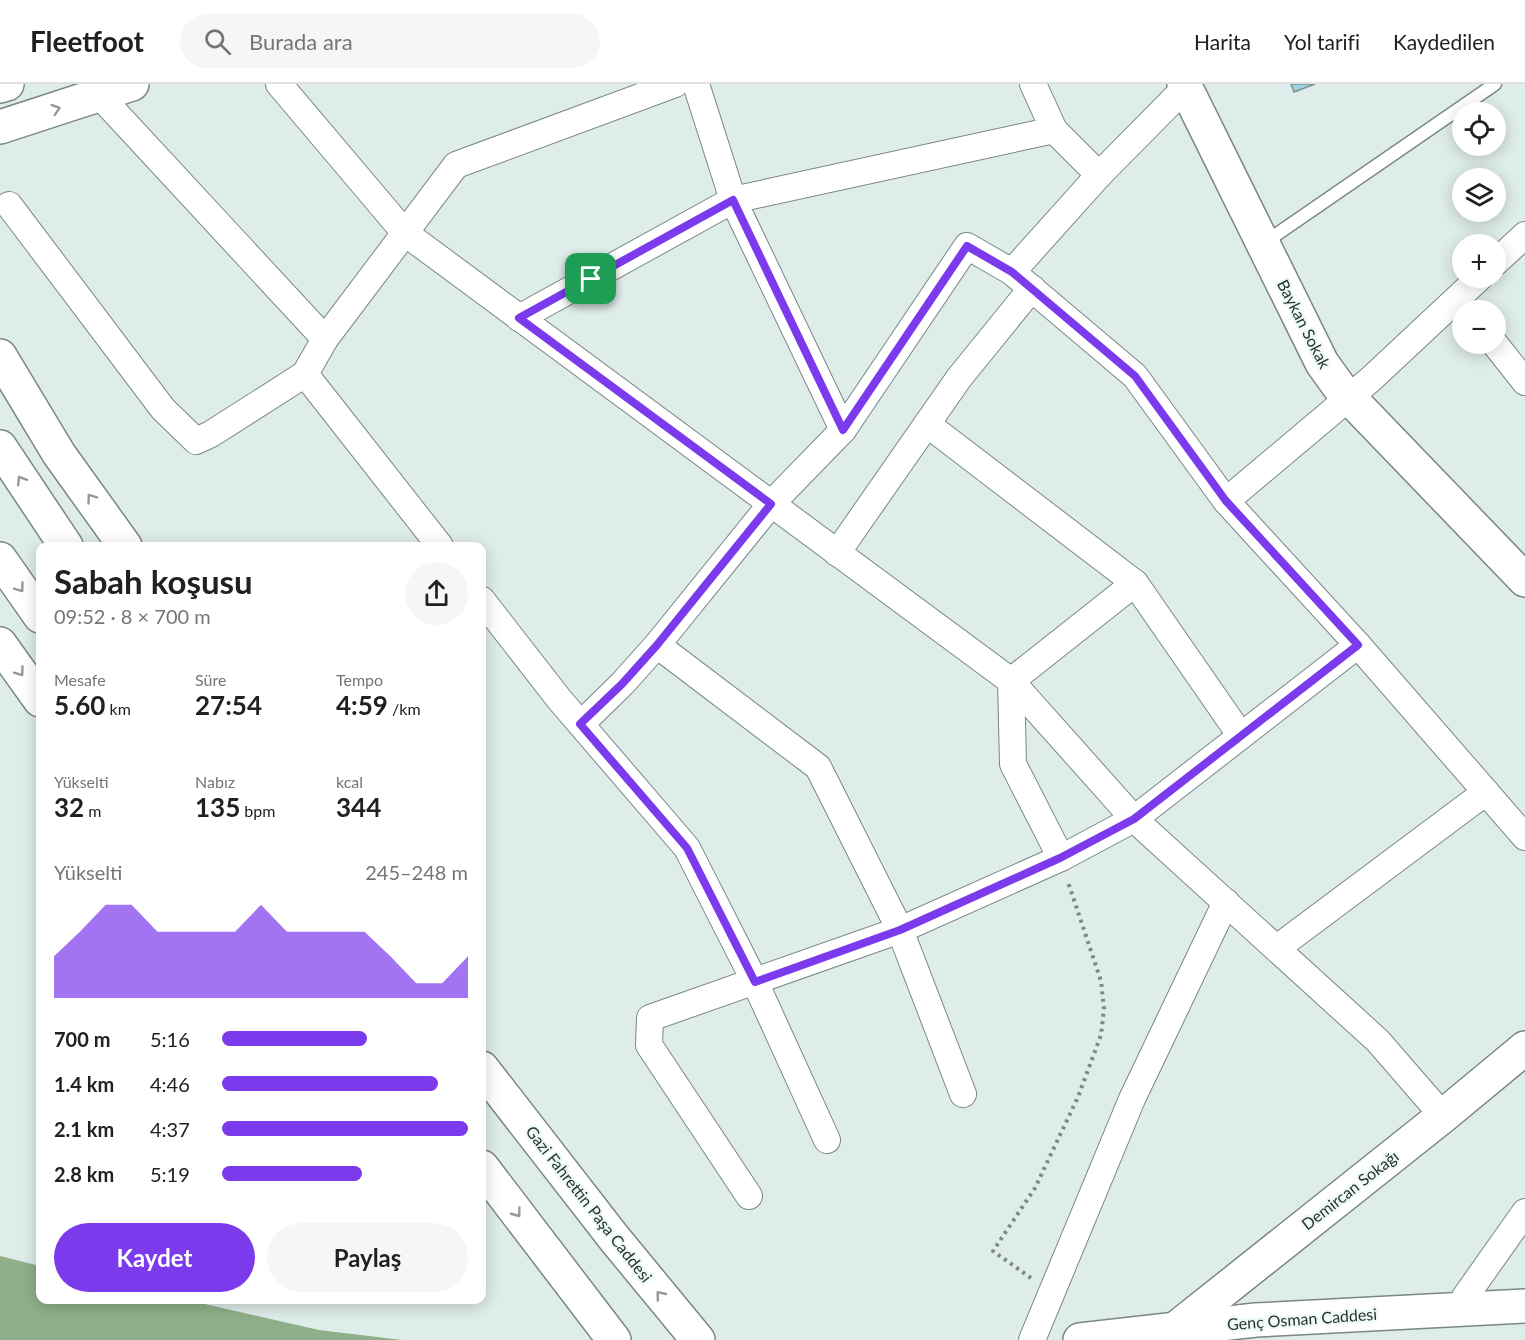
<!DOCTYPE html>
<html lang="tr">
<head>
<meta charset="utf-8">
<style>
  :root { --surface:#fff; --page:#f6f6f6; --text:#202124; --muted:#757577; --line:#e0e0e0; --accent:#7c3aed }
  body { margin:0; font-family:Lato,sans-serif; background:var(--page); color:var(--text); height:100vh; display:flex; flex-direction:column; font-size:22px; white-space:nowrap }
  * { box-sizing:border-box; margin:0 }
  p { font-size:20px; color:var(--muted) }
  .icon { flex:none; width:33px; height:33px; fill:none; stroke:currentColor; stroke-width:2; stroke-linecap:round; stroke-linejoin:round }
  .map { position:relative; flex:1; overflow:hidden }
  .drawer { position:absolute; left:36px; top:458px; width:450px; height:762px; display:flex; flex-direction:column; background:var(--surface); border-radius:12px; box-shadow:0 3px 15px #0003 }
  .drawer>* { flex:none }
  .tools { position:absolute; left:1452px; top:18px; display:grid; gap:12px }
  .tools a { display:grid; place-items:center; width:54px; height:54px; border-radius:50%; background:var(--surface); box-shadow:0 3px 15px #0003; font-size:30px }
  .pin { position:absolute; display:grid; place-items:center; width:51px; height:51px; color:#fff; margin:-26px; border-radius:12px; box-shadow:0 3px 9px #0006 }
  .round { display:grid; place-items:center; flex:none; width:63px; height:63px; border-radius:32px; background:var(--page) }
  .summary { display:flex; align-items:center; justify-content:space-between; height:102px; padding:0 18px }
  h1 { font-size:33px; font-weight:700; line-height:45px }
  .metrics { display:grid; grid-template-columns:repeat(3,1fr); gap:9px; height:102px; padding:6px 18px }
  .metrics div { display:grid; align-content:center }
  .metrics b { font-size:26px; font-weight:700 }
  .metrics small { font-size:16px; font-weight:400 }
  .metrics p { font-size:16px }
  .chart { height:168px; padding:12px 18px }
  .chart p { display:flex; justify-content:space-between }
  .chart svg { width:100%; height:108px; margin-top:6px; fill:var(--accent); opacity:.7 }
  .primary-button { display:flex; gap:12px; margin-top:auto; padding:12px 18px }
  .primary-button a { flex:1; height:69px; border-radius:36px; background:var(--accent); color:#fff; font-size:24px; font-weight:700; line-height:69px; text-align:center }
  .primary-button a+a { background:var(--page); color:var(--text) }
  ul { padding:0 18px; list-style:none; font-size:20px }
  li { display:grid; grid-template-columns:96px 72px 1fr; align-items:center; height:45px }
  li i { height:15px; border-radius:8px; background:var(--accent) }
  header { display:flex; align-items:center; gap:36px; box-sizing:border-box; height:84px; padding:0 30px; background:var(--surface); border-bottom:2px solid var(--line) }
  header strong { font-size:28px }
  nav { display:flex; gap:33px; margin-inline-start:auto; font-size:21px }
  .search { width:420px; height:54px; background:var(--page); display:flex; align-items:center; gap:15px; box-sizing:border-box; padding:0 21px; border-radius:33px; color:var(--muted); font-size:22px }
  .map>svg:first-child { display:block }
  .forest { fill:#8faf8a }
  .building { fill:#98d5df; stroke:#828f91; stroke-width:1.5 }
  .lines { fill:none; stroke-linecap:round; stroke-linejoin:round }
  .lane-casing { stroke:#7a8785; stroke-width:15 }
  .street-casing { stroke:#7a8785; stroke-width:28 }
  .secondary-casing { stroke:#7a8785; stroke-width:36 }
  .primary-casing { stroke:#7a8785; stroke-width:36 }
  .highway-casing { stroke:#7a8785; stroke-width:36 }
  .path { stroke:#7e8786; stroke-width:4; stroke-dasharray:3 4.5; stroke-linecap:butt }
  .lane { stroke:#fff; stroke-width:12 }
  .street { stroke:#fff; stroke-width:26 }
  .secondary { stroke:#fff; stroke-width:33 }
  .primary { stroke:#fff; stroke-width:33 }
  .highway { stroke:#fff; stroke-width:33 }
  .oneway { stroke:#959898 }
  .route-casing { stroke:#fff; stroke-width:12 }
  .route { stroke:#7c3aed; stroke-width:8 }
  .labels { text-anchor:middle; stroke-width:4.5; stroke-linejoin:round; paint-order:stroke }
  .street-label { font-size:16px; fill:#2b3030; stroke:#ebf9f7 }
</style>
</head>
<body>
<header>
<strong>Fleetfoot</strong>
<div class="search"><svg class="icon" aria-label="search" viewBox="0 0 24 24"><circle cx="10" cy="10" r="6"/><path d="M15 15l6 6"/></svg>Burada ara</div>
<nav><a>Harita</a><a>Yol tarifi</a><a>Kaydedilen</a></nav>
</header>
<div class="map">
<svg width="1525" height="1256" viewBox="0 0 1525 1256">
  <rect width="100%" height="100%" fill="#deecea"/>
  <!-- forest -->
  <path class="forest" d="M0 1172 40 1182V1215H183L319 1246 402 1256H0Z"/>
  <!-- building -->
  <path class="building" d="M1291 0H1315L1294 8Z"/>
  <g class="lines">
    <defs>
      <path id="lane" d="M1264 159 1495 0"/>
      <g id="street">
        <path d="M279 0 405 149 1011 597 1134 735 1378 957 1443 1032"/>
        <path d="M696 0 733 116 843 346"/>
        <path d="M1033 0 1054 46 1099 91"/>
        <path d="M99 11 325 255"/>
        <path d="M9 121 163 325 196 357 211 350 305 290 325 255 456 81 675 0"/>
        <path d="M1496 178 1525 151"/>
        <path d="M1012 188 1099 91 1186 3"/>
        <path d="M519 234 733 116 1054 46"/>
        <path d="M1495 260 1525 298"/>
        <path d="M305 290 440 462"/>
        <path d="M927 340 1135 499 1241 652"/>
        <path d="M1226 417 1371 295 1479 194"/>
        <path d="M837 469 959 294 1032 204"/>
        <path d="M482 516 559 615 687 764 755 898 827 1056"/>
        <path d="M657 561 818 683 900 846 963 1010"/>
        <path d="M581 640 622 600 657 561 771 420 843 346 967 162 1012 188 1135 292 1226 417 1358 561 1525 753"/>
        <path d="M1061 774 1013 680 1011 597 1135 499"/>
        <path d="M1277 864 1486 708"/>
        <path d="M749 1112 649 961 650 934 900 846 1061 774 1134 735 1358 561"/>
        <path d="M1462 1225 1465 1213 1525 1128"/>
        <path d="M1032 1256 1132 1015 1226 818"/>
      </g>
      <g id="secondary">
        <path d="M1184 0 1322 279 1340 304 1525 496"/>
        <path d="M1174 1246 1443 1032 1525 964"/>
        <path d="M1080 1256 1256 1236 1525 1222"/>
      </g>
      <g id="primary">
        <path d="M0 2 7 0"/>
        <path d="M0 43 132 0"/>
      </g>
      <g id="highway">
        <path d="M0 272 59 370 125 462"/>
        <path d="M0 363 66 462"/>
        <path d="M0 475 40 532"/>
        <path d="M0 560 40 616"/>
        <path d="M482 984 614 1154 698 1256"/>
        <path d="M482 1083 614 1256"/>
      </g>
    </defs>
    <!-- lane casing -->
    <use href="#lane" class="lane-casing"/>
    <!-- street casing -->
    <use href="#street" class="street-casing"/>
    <!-- secondary casing -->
    <use href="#secondary" class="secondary-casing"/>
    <!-- primary casing -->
    <use href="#primary" class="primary-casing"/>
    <!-- highway casing -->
    <use href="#highway" class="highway-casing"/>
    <!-- path -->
    <path class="path" d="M1031 1194 993 1167 1035 1104 1078 1013 1101 951 1104 925 1101 897 1068 798"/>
    <!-- lane -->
    <use href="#lane" class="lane"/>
    <!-- street -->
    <use href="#street" class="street"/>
    <!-- secondary -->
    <use href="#secondary" class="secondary"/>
    <!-- primary -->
    <use href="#primary" class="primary"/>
    <!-- highway -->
    <use href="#highway" class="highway"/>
  </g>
  <!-- one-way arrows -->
  <defs><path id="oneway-chevron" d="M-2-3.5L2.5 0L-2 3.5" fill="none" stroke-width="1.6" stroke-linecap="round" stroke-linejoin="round" transform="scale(1.5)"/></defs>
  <g class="oneway">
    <use href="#oneway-chevron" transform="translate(56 25) rotate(-18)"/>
    <use href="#oneway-chevron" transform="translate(21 396) rotate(-122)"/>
    <use href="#oneway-chevron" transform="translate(91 414) rotate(-126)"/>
    <use href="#oneway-chevron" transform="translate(20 504) rotate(54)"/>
    <use href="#oneway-chevron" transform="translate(20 588) rotate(54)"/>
    <use href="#oneway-chevron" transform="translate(517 1129) rotate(53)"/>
    <use href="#oneway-chevron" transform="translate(660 1211) rotate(-129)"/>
  </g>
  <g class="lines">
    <defs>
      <path id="route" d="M733 116 843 346 967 162 1012 188 1135 292 1226 417 1358 561 1134 735 1060 774 900 846 755 898 687 764 580 640 622 600 657 561 771 420 519 234Z"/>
    </defs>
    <!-- route casing -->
    <use href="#route" class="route-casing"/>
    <!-- route -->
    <use href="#route" class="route"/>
  </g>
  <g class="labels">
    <!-- street labels -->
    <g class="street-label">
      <text transform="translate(1304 240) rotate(63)" y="6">Baykan Sokak</text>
      <text transform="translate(1350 1106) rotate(-38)" y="6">Demircan Sokağı</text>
      <text transform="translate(589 1120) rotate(52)" y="6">Gazi Fahrettin Paşa Caddesi</text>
      <text transform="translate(1302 1235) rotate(-4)" y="6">Genç Osman Caddesi</text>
    </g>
  </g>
</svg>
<div class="tools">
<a><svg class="icon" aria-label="locate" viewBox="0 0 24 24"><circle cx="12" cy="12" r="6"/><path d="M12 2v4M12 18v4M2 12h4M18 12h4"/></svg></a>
<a><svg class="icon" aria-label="layers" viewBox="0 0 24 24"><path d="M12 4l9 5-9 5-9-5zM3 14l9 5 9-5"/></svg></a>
<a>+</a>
<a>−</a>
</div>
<div class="pin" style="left:591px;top:195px;background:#1e9e55"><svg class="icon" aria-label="arrive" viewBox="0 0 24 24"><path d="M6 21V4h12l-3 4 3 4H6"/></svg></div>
<section class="drawer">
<div class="summary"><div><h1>Sabah koşusu</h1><p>09:52 · 8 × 700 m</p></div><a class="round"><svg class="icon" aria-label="share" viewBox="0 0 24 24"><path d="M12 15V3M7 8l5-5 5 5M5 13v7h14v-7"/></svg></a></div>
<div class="metrics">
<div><p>Mesafe</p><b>5.60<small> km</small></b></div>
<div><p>Süre</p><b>27:54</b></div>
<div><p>Tempo</p><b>4:59<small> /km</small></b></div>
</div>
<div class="metrics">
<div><p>Yükselti</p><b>32<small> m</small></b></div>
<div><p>Nabız</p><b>135<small> bpm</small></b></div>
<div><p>kcal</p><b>344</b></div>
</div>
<div class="chart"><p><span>Yükselti</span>245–248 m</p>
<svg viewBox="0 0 160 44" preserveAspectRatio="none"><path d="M0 44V27L10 17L20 6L30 6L40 17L50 17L60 17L70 17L80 6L90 17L100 17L110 17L120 17L130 27L140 38L150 38L160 27V44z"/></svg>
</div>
<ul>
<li><b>700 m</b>5:16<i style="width:59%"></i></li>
<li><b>1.4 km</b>4:46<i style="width:88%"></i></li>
<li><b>2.1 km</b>4:37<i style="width:100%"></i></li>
<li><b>2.8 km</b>5:19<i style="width:57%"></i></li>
</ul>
<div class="primary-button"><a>Kaydet</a><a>Paylaş</a></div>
</section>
</div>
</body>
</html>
